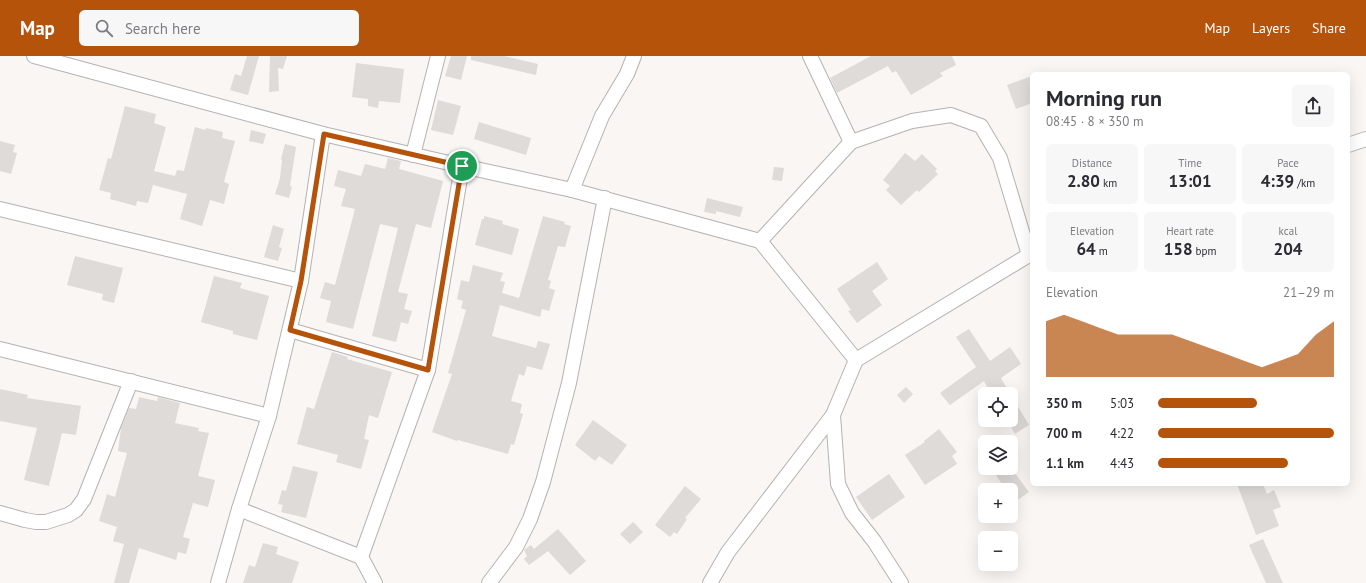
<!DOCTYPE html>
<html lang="en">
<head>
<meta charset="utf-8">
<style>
  :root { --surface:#fff; --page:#f7f7f7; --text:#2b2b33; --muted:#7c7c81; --accent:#b45309 }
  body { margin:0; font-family:"PT Sans",sans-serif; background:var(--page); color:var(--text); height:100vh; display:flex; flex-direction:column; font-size:15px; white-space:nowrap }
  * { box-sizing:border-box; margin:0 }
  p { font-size:13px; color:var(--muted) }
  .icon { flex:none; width:22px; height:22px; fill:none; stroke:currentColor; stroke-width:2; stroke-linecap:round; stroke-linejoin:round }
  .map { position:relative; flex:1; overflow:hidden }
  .panel { position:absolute; left:1030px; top:16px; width:320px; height:414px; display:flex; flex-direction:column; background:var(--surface); border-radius:6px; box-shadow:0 4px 16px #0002 }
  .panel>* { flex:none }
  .fabs { position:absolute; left:978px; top:331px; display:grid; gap:8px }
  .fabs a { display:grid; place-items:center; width:40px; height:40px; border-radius:6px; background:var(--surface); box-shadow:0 4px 16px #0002; font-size:20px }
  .pin { position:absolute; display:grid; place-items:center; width:34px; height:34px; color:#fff; margin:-17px; border:2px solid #fff; border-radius:50%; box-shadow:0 1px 4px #0007 }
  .round { display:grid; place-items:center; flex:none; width:42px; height:42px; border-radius:6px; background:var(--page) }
  .head { display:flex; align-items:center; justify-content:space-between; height:68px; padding:0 16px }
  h1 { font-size:22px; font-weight:600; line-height:30px }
  .figures { display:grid; grid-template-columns:repeat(3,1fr); gap:6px; height:68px; padding:4px 16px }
  .figures div { display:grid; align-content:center; border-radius:6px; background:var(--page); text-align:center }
  .figures b { font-size:17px; font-weight:600 }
  .figures small { font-size:11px; font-weight:400 }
  .figures p { font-size:11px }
  .chart { height:112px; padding:8px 16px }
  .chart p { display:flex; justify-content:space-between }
  .chart svg { width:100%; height:72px; margin-top:4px; fill:var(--accent); opacity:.7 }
  ul { padding:0 16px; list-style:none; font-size:13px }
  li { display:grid; grid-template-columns:64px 48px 1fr; align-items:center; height:30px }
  li i { height:10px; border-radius:5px; background:var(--accent) }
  header { display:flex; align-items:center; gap:24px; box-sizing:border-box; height:56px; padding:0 20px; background:var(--accent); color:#fff }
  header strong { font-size:19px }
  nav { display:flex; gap:22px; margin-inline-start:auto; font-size:14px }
  .search { width:280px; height:36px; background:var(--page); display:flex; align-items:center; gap:10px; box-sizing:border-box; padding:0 14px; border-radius:6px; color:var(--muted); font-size:15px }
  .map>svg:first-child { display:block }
  .building { fill:#dedbd9 }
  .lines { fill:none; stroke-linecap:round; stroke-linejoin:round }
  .minor-casing { stroke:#b5b2b0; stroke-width:16 }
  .minor { stroke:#fff; stroke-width:14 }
  .route-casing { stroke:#fff; stroke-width:8 }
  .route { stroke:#b45309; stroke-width:5 }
</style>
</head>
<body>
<header>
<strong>Map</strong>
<div class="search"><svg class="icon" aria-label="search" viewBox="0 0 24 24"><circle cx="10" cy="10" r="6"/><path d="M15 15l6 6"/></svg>Search here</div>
<nav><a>Map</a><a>Layers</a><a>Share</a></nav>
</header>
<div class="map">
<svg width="1366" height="527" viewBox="0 0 1366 527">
  <rect width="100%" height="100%" fill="#f9f6f4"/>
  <!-- building -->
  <g class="building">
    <path d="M247 0H259L248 39 230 34 235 18 241 20Z"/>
    <path d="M270 0H287L283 13 278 12 279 35 269 36Z"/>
    <path d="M451 0H467L461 24 445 20Z"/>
    <path d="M471 0H504L538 8 536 19 471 4Z"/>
    <path d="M871 0H952L956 9 940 17 943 20 911 39 896 15 892 17 888 10 837 37 830 22Z"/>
    <path d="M356 7 404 13 400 47 379 45 378 52 368 50V43L352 41Z"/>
    <path d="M1032 20V47L1016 53 1007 29Z"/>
    <path d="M438 44 461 50 453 79 431 74Z"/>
    <path d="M125 50 156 58 154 67 166 71 154 115 175 120 177 114 184 115 195 71 205 74 206 72 223 76 222 82 235 85 224 126 229 128 224 148 210 144 202 170 180 163 187 138 153 129 148 147 137 145 136 150 110 143 111 137 99 134 108 102 111 103Z"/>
    <path d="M479 66 531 82 526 99 474 83Z"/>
    <path d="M251 74 266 78 263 88 249 85Z"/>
    <path d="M0 85 15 89 13 96 17 97 11 118 0 115Z"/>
    <path d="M285 88 296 91 290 130 292 131 289 142 275 138 280 122 282 104 281 103Z"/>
    <path d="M905 97 915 105 922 98 937 113 935 115 938 118 919 136 917 134 901 149 886 134 890 130 883 124Z"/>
    <path d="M388 102 401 105 399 113 443 125 431 172 416 168 398 236 408 238 404 253 412 255 408 268 401 266 396 286 372 280 398 172 380 168 353 273 326 266 331 245 320 242 325 226 335 229 355 153 341 150 346 133 334 130 338 114 361 120 365 108 385 113Z"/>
    <path d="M774 111 784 112 782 125 772 124Z"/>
    <path d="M707 142 743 151 740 161 716 155V158L704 156Z"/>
    <path d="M484 160 503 165 502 168 519 173 512 199 475 189 482 163H484Z"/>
    <path d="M543 160 565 166 564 168 571 170 565 191 558 190 548 224 551 225 549 232 555 234 549 255 542 253 540 261 500 249 492 280 536 292 538 285 550 288 542 314 527 310 524 320 519 318 511 345 522 348 520 357 523 358 514 389 511 388 508 398 458 384 457 385 432 376 452 318 448 317 466 254 461 252 463 245 457 243 461 224 469 226 473 209 503 217 500 225 505 226 502 237 519 242Z"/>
    <path d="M273 169 284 173 279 191 282 192 278 205 264 201Z"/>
    <path d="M75 200 123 212 114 247 102 244 103 238 67 229Z"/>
    <path d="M877 206 888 223 872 235 882 249 857 267 848 255 851 254 837 233Z"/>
    <path d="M214 220 242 227 240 232 269 240 257 284 233 278V275L201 266Z"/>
    <path d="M969 273 990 305 1010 291 1021 308 1001 322 1010 338H991L984 325 950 349 940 337 976 311 956 281Z"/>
    <path d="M332 296 348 301 347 303 392 316 378 362 369 359 364 383 369 384 361 413 336 406 338 399 297 388 307 351 314 353Z"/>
    <path d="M906 331 913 338 904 347 897 339Z"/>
    <path d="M0 333 28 339 27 342 81 350 76 379 62 377 49 430 24 424 37 372 0 365Z"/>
    <path d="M1011 339 1029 369 1015 378 1007 364H1011Z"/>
    <path d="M139 341 157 345 158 341 180 347 175 367 199 372 198 375 209 377 198 420 215 424 208 451 193 447 183 481 190 483 186 498 178 496 176 504 139 492 129 527H114L124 488 113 485 117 471 99 465 107 438 115 441 127 397 118 395 121 372 129 352 136 353Z"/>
    <path d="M593 364 627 389 612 409 599 400 595 405 575 389Z"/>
    <path d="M939 373 957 396 952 400 957 408 925 429 905 399 925 386 924 385Z"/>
    <path d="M293 410 318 416 306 462 281 456 283 449 278 448 282 434 286 435Z"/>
    <path d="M991 412H1011L1029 436 1015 446 1011 440V434H1006Z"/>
    <path d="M889 418 905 441 872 464 856 441Z"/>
    <path d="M1237 428H1263L1267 438 1274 434 1281 451 1273 454 1279 470 1256 479Z"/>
    <path d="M685 430 701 443 685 462 687 463 677 478 674 476 670 481 655 469Z"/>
    <path d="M633 466 643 476 630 488 620 478Z"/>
    <path d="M558 473 586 505 570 519 548 495 529 509 524 503 527 500 524 494 531 489 534 493Z"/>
    <path d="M1263 483 1283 527H1266L1249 489Z"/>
    <path d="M263 487 278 491 276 498 299 506 292 527H243L249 509 255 511Z"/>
  </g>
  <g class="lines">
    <defs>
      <g id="minor">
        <path d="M34 0 323 78 462 110 572 134 760 185 856 304"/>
        <path d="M810 0 851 86"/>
        <path d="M1348 89 1366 83"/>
        <path d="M413 99 438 0"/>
        <path d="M572 134 602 60 627 18 634 0"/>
        <path d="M0 153 301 225"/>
        <path d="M760 185 851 86 912 65 951 59 981 70 1000 102 1029 199 1032 198"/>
        <path d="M290 274 428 314"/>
        <path d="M0 293 269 360"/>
        <path d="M833 359 838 428 852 457 874 485 901 527"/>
        <path d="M239 453 361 501 375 527"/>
        <path d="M0 457 25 464 36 466H46L68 459 76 454 84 443 131 325"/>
        <path d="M361 501 428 314 462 110"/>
        <path d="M218 527 239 453 269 360 301 225 323 78"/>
        <path d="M489 527 516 491 530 463 543 426 569 327 605 142"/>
        <path d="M710 527 728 496 833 359 856 304 1029 199"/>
      </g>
    </defs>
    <!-- minor casing -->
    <use href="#minor" class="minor-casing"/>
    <!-- minor -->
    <use href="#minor" class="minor"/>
  </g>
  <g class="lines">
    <defs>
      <path id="route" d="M324 78 462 110 428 314 290 274 301 225Z"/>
    </defs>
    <!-- route casing -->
    <use href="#route" class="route-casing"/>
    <!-- route -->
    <use href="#route" class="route"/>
  </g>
</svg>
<div class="fabs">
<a><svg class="icon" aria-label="locate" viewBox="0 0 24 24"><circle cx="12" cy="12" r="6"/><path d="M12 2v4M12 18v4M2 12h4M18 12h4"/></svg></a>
<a><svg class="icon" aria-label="layers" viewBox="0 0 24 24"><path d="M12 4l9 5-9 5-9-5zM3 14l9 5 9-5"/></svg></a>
<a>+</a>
<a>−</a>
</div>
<div class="pin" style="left:462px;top:110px;background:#1e9e55"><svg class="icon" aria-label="arrive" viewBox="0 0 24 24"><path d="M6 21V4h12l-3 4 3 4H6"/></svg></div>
<section class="panel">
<div class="head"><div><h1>Morning run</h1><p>08:45 · 8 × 350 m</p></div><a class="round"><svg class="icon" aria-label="share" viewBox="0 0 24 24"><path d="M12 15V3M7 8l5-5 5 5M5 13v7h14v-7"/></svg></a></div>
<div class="figures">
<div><p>Distance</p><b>2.80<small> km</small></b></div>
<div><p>Time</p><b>13:01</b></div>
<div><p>Pace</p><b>4:39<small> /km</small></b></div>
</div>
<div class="figures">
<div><p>Elevation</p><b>64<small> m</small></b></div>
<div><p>Heart rate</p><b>158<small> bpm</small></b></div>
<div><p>kcal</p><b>204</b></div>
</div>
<div class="chart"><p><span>Elevation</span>21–29 m</p>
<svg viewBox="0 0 160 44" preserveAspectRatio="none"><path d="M0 44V10L10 6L20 10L30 14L40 18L50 18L60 18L70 18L80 22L90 26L100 30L110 34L120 38L130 34L140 30L150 18L160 10V44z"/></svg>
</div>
<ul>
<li><b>350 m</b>5:03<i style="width:56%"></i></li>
<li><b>700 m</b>4:22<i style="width:100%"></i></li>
<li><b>1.1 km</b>4:43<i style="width:74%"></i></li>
</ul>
</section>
</div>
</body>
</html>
